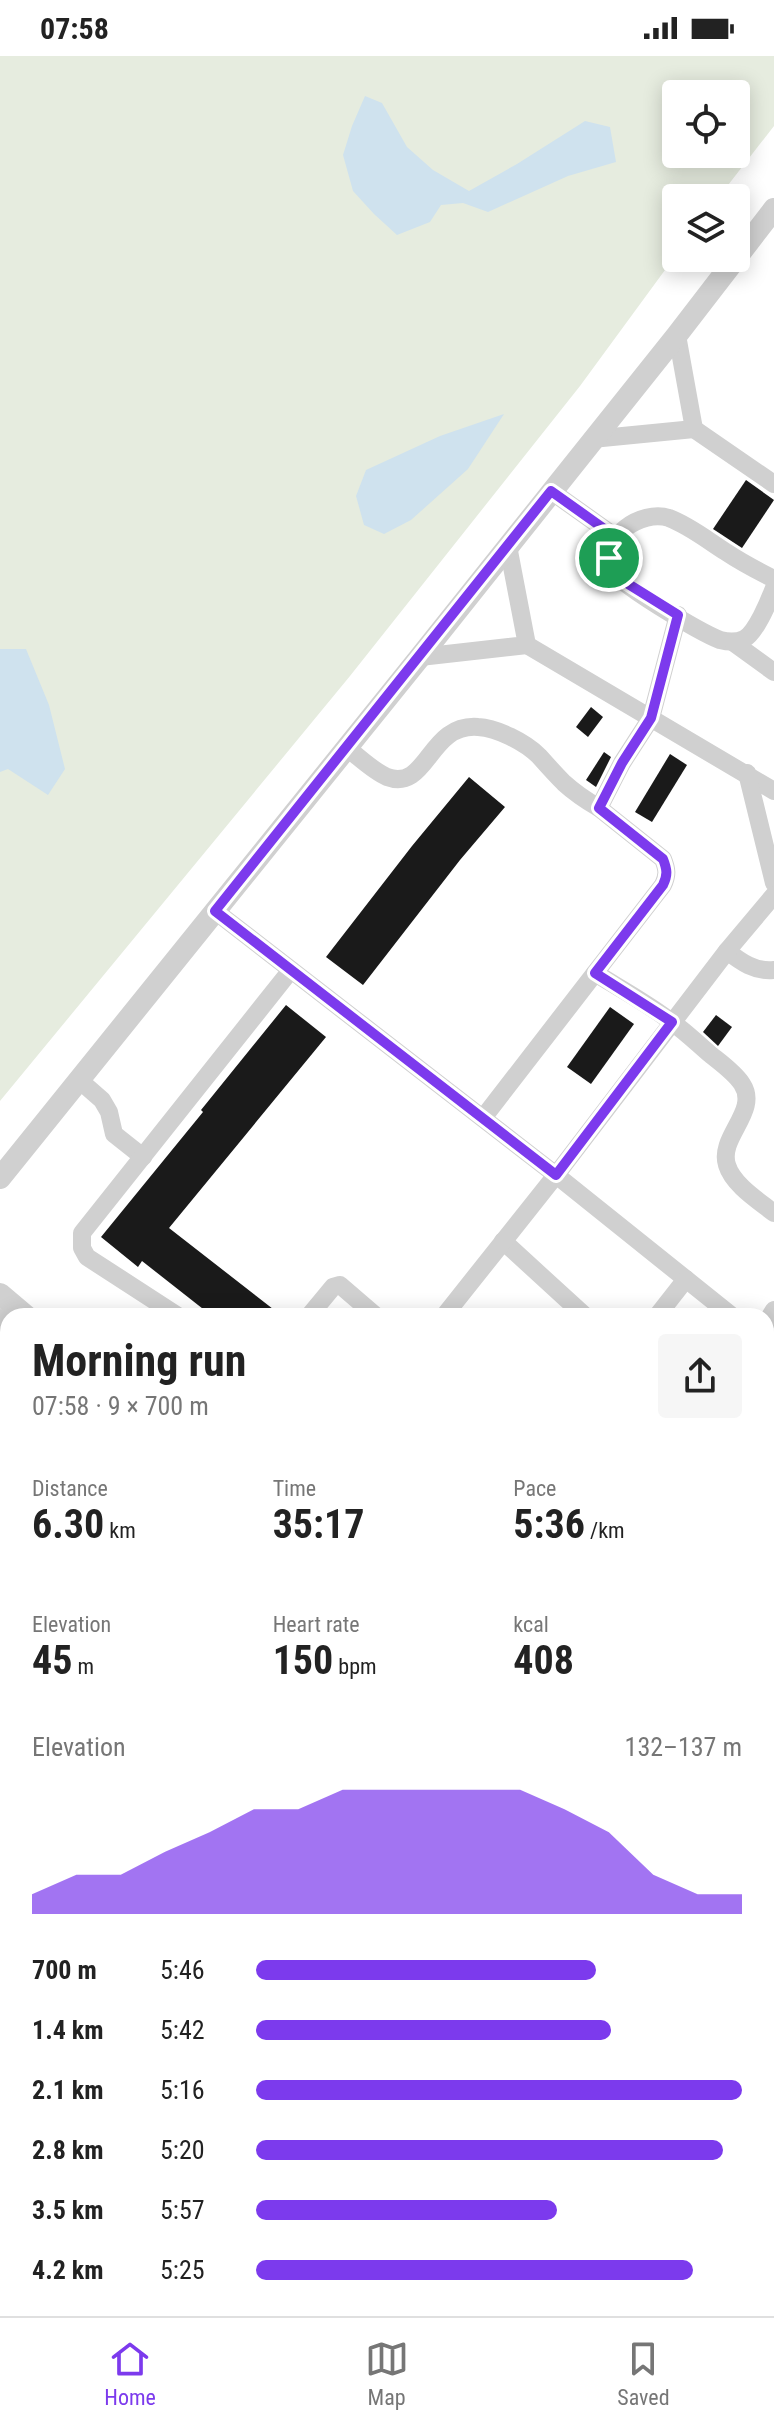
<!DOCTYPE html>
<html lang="en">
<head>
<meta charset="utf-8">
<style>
  :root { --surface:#fff; --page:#f6f6f6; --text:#222; --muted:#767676; --line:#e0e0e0; --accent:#7c3aed }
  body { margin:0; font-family:"Roboto Condensed",sans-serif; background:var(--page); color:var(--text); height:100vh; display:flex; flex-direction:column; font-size:30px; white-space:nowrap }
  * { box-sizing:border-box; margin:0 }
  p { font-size:26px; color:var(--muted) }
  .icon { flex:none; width:44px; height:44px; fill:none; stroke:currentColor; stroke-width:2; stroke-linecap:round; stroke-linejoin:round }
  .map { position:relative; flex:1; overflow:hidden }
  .side { position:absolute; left:0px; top:1252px; width:774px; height:1008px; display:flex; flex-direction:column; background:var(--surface); border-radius:24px 24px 0 0; box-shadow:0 4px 20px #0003 }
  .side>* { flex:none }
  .controls { position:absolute; left:662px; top:24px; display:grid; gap:16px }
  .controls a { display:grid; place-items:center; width:88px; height:88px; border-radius:8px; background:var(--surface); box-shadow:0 4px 20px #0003; font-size:40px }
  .pin { position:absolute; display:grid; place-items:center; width:68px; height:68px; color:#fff; margin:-34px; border:4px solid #fff; border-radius:50%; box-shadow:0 2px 8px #0007 }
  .round { display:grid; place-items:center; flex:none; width:84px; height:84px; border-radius:8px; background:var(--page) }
  .headline { display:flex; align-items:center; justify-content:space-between; height:136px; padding:0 32px }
  h1 { font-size:44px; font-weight:700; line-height:60px }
  .figures { display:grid; grid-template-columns:repeat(3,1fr); gap:12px; height:136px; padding:8px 32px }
  .figures div { display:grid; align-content:center }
  .figures b { font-size:40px; font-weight:700 }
  .figures small { font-size:22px; font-weight:400 }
  .figures p { font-size:22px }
  .chart { height:224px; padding:16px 32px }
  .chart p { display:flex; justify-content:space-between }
  .chart svg { width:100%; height:144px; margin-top:8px; fill:var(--accent); opacity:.7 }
  ul { padding:0 32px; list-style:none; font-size:26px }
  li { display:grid; grid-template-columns:128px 96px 1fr; align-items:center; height:60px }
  li i { height:20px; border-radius:10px; background:var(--accent) }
  .status { display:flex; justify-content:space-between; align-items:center; height:56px; padding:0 40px; background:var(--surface); direction:ltr }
  .status svg { height:22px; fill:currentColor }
  .tab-bar { display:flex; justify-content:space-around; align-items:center; height:112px; border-top:2px solid var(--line); background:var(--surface); font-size:22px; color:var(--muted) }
  .tab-bar a { display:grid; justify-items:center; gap:4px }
  .tab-bar .current { color:var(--accent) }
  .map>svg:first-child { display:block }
  .green { fill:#e6ecdf; fill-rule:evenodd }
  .water { fill:#cfe2ee }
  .building { fill:#1a1a1a }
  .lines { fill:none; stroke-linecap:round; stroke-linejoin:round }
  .minor { stroke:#d0d0d0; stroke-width:18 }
  .tertiary { stroke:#d0d0d0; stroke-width:22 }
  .route-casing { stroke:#fff; stroke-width:16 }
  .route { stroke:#7c3aed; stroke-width:10 }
</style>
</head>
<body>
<div class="status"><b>07:58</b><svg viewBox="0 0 49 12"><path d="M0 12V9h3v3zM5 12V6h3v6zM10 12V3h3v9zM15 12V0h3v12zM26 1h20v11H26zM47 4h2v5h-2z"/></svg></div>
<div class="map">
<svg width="774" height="2260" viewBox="0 0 774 2260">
  <rect width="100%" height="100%" fill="#fff"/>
  <!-- green -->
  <g class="green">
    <path d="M0 0H774V70L718 142H676V199L580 330 350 620 0 1045ZM676 38H736V98H676Z"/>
    <path d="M766 1405 774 1410V1500L766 1513Z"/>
    <path d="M766 1587 774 1593V1726L766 1729Z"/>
    <path d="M774 1855V2253L770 2260H332L337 2252H766V1867Z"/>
  </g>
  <!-- water -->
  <g class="water">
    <path d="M365 40 382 47 407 91 433 114 469 135 517 108 585 65 610 71 616 106 568 120 488 156 463 147 441 149 430 166 397 179 374 158 353 135 343 99 352 70Z"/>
    <path d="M504 358 468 413 411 464 384 478 364 469 356 440 366 414 440 380Z"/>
    <path d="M0 593H26L49 649 65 713 48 739 8 713 0 716Z"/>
  </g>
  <!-- building -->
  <g class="building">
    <path d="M746 424 774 444 742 492 713 473Z"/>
    <path d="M591 651 603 661 588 681 576 671Z"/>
    <path d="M604 696 611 701 596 731 586 724Z"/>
    <path d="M670 698 687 709 652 766 635 756Z"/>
    <path d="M469 721 505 751 460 804 363 929 326 901 412 790Z"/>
    <path d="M286 949 326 981 169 1172 282 1260H212L142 1205 138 1211 101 1181 203 1056 201 1054Z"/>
    <path d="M610 951 634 968 591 1028 567 1011Z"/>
    <path d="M716 959 732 971 718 990 703 976Z"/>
  </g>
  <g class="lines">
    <!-- minor -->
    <g class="minor">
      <path d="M694 373 774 428"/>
      <path d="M592 383 694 373 677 279"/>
      <path d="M551 435 617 482"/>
      <path d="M774 523C758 515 741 506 726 496 707 484 690 470 669 462 641 453 600 482 609 511 614 526 702 577 720 584 728 586 736 587 744 583 756 577 769 545 774 532"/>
      <path d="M734 587 774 616"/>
      <path d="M527 589 774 735"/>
      <path d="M420 601 527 589 508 490"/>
      <path d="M347 692C359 701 373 715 387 721 428 736 428 667 478 671 497 672 525 686 539 700 547 709 555 718 564 727 575 737 587 745 599 752L622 707 651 662 678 559"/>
      <path d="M747 717 774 827"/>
      <path d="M215 855 556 1119 732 1260"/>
      <path d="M727 895C741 906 755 916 774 914"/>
      <path d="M595 917C621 933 649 948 673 967 686 976 698 988 711 999 721 1007 735 1017 742 1028 760 1055 718 1081 727 1109 733 1129 759 1145 774 1157"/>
      <path d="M78 1023 102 1044 109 1056 114 1078 143 1101"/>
      <path d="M483 1062 663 829C668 819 667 813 663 803L599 752"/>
      <path d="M503 1185 585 1260"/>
      <path d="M178 1260 87 1201 82 1192V1177L291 914"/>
      <path d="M309 1260 333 1231 340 1229 376 1260"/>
      <path d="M444 1260 556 1119 727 895 774 839"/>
      <path d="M657 1260 686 1223"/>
      <path d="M766 1267 774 1254"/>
      <path d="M0 1455 8 1430"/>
      <path d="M0 1534 8 1537"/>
      <path d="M0 1641 8 1644"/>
      <path d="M0 1738 8 1741"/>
      <path d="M0 1834 8 1837"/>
      <path d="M766 1847 774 1835"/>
      <path d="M0 1951 8 1953"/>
      <path d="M0 2016 8 1993"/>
      <path d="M0 2147 8 2142"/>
      <path d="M0 2168 8 2171"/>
      <path d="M0 2198 8 2215"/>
      <path d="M144 2252 156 2260"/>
      <path d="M107 2260 111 2252"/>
    </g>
    <!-- tertiary -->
    <g class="tertiary">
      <path d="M0 1122 420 601 677 279 774 153"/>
      <path d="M0 1238 26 1260"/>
      <path d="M0 1264 8 1271"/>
      <path d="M766 1775 774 1780"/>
      <path d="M766 1805 774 1810"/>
      <path d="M19 2260 21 2252"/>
    </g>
  </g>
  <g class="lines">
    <defs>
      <path id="route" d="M551 435 617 482C608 497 606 508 617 521L678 559 651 662 622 707 599 752 663 803C667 813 668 819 663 829L595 917 672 966 556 1119 215 855Z"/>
    </defs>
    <!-- route casing -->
    <use href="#route" class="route-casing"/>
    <!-- route -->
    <use href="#route" class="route"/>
  </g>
</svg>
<div class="controls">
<a><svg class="icon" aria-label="locate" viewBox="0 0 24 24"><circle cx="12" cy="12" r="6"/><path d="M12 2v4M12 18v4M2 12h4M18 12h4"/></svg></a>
<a><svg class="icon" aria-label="layers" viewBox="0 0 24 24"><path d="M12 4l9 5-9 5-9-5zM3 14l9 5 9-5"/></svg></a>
</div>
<div class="pin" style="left:609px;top:502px;background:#1e9e55"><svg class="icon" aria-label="arrive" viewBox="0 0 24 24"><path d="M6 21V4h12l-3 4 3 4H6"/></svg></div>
<section class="side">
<div class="headline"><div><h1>Morning run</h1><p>07:58 · 9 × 700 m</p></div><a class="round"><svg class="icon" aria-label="share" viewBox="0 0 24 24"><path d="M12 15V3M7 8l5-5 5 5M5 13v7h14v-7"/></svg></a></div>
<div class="figures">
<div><p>Distance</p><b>6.30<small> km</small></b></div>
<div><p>Time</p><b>35:17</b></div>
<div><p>Pace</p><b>5:36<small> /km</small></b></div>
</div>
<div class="figures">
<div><p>Elevation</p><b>45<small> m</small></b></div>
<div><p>Heart rate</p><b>150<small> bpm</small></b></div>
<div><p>kcal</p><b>408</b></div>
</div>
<div class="chart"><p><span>Elevation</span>132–137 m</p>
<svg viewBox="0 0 160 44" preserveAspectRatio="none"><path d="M0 44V38L10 32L20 32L30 25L40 19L50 12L60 12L70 6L80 6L90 6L100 6L110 6L120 12L130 19L140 32L150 38L160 38V44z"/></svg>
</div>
<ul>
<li><b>700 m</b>5:46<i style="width:70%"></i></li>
<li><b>1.4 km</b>5:42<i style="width:73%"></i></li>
<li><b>2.1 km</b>5:16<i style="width:100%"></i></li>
<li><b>2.8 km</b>5:20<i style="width:96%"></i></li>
<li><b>3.5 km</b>5:57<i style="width:62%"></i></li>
<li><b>4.2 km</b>5:25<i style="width:90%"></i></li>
</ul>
</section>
</div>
<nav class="tab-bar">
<a class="current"><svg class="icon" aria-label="home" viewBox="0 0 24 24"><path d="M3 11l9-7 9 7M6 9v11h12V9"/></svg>Home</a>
<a><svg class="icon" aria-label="map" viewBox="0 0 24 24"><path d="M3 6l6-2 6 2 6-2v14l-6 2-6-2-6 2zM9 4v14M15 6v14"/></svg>Map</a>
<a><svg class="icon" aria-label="saved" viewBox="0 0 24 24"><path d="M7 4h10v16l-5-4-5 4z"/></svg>Saved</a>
</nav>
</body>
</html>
